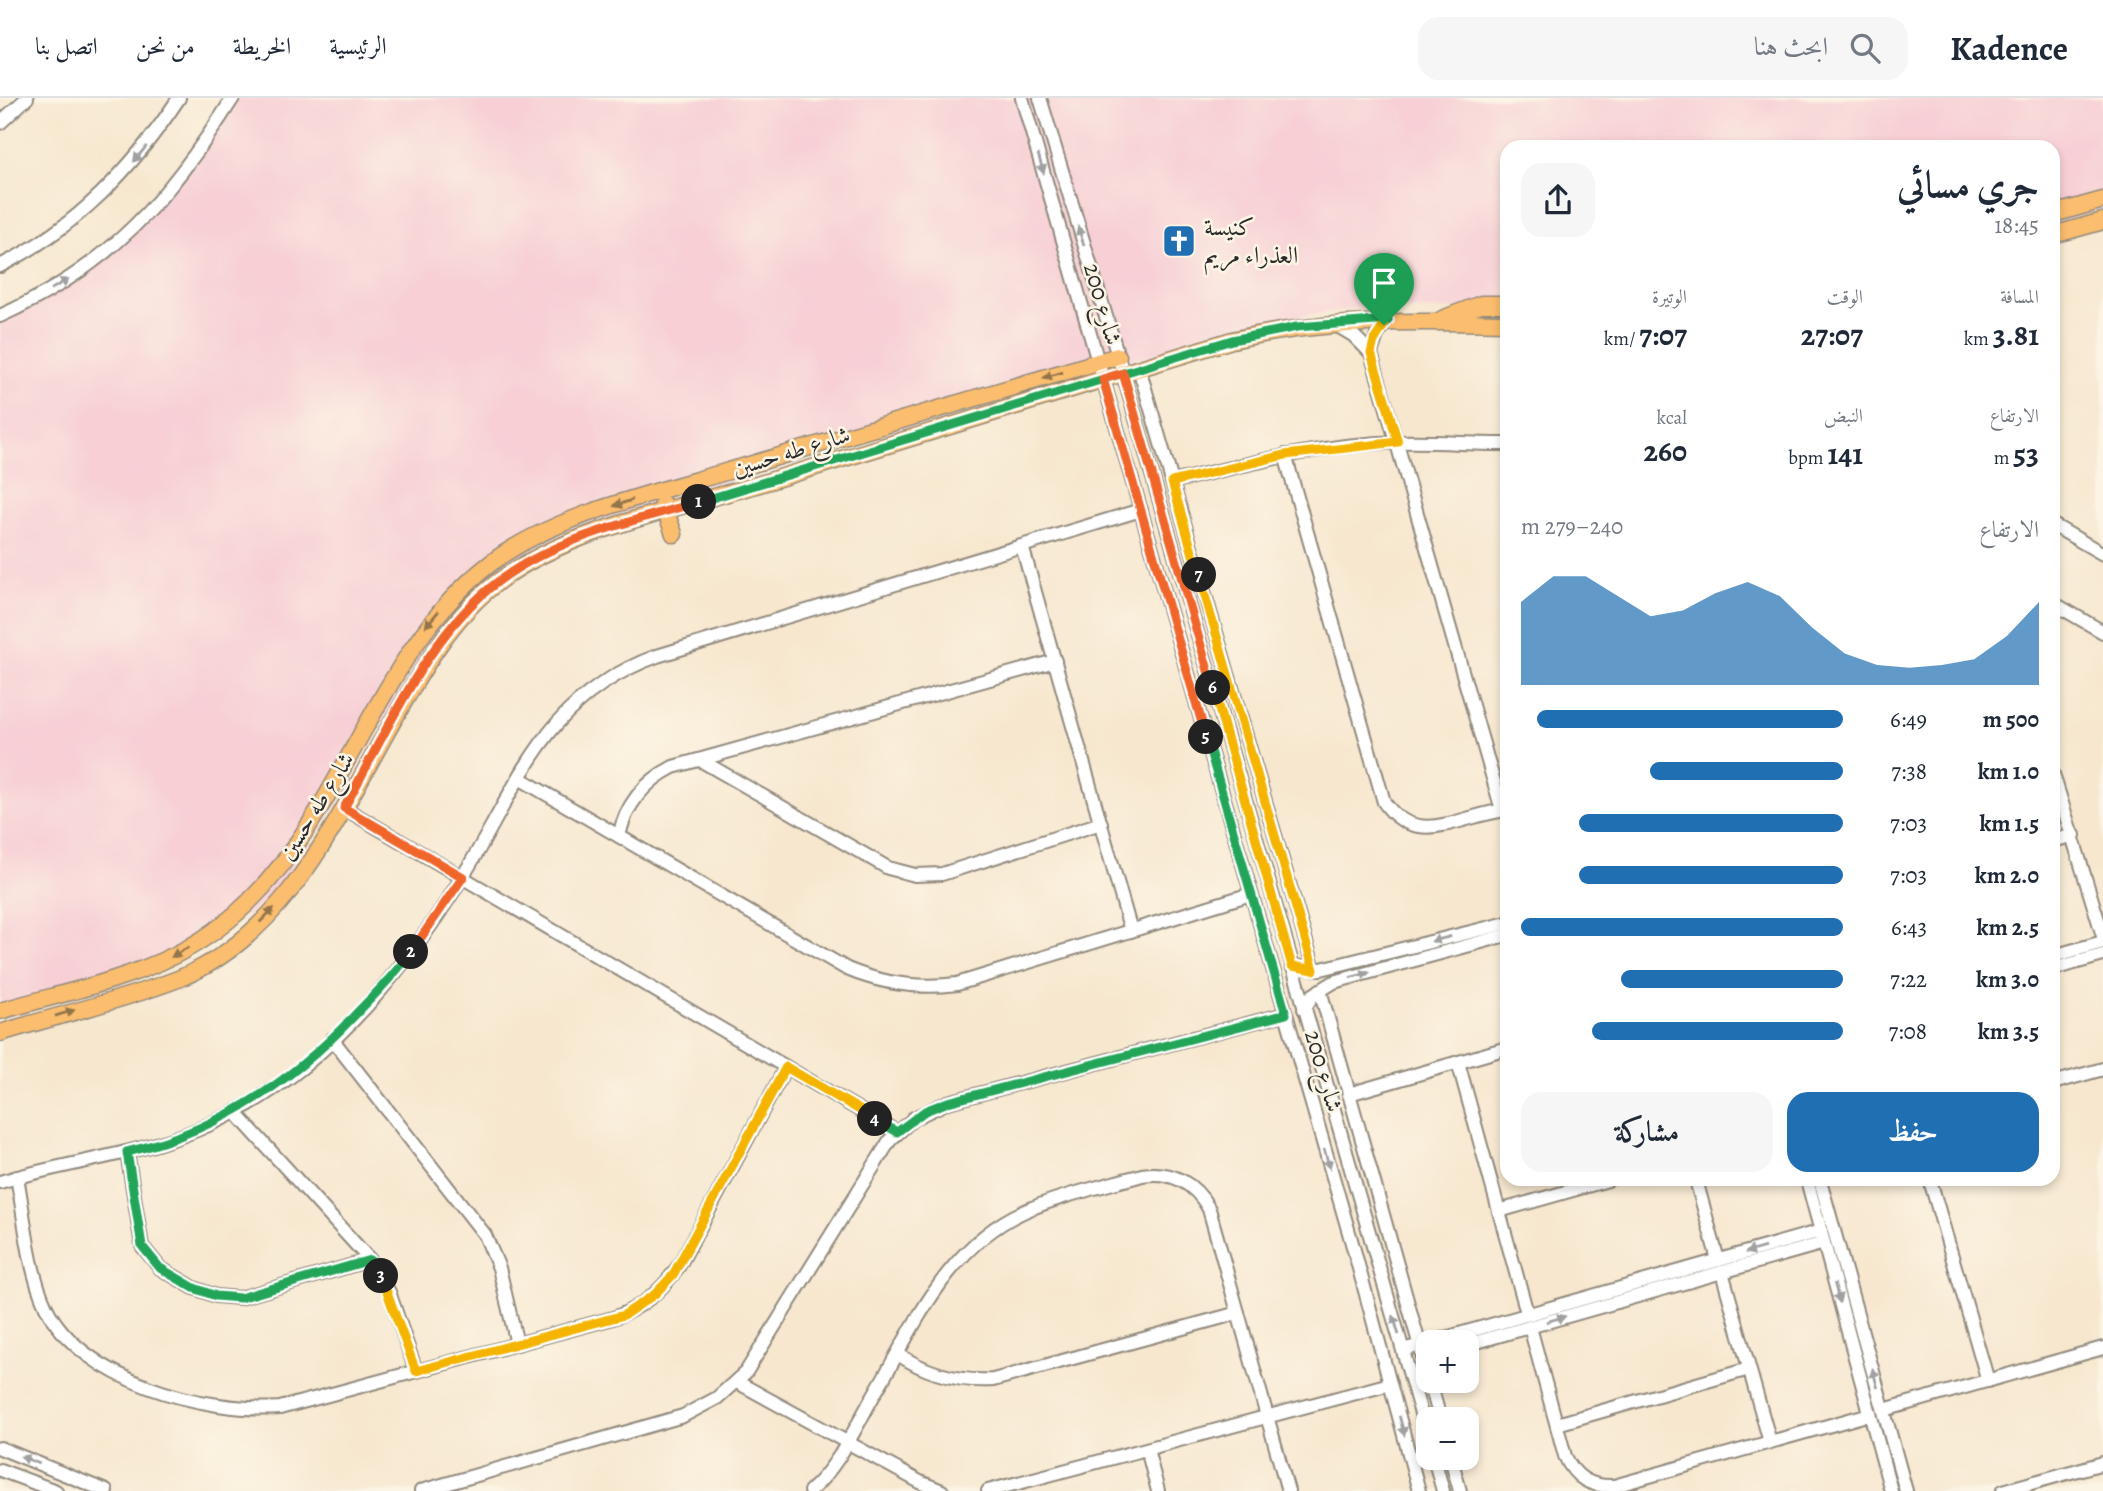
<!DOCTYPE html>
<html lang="ar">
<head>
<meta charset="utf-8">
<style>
  :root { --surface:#fff; --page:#f6f6f7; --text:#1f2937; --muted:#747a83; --line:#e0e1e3; --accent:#1f6fb2 }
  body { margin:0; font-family:Alegreya,Amiri,serif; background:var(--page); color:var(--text); direction:rtl; height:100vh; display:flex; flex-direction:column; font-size:26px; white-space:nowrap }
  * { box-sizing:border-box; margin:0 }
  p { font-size:23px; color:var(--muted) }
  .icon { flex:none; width:38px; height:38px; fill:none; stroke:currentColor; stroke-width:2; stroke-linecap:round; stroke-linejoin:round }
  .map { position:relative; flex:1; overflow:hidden; direction:ltr }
  .side { position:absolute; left:1500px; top:42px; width:560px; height:1046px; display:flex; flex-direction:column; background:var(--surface); border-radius:21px; box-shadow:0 4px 10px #0003; direction:rtl }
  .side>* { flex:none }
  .controls { position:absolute; left:1416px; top:1232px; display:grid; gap:14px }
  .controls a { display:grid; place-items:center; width:63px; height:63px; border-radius:14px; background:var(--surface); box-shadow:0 4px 10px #0003; font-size:35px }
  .pin { position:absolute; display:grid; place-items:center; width:60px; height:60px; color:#fff; margin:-72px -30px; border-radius:50% 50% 50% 0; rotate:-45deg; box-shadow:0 0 7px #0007 }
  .pin .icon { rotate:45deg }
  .km { position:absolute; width:35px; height:35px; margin:-18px; border-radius:50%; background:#222; color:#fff; font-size:19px; line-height:35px; text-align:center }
  .round { display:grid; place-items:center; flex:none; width:74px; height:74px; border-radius:21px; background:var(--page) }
  .head { display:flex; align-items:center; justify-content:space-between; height:119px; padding:0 21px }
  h1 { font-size:38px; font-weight:600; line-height:52px }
  .figures { display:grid; grid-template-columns:repeat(3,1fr); gap:10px; height:119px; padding:7px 21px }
  .figures div { display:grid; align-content:center }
  .figures b { font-size:30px; font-weight:600 }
  .figures small { font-size:19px; font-weight:400 }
  .figures p { font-size:19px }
  .chart { height:196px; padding:14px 21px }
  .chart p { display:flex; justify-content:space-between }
  .chart svg { width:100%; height:126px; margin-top:7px; fill:var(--accent); opacity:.7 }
  .primary-button { display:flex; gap:14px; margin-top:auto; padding:14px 21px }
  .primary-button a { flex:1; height:80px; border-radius:21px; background:var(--accent); color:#fff; font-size:28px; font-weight:600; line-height:80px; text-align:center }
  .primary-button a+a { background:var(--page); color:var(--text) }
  ul { padding:0 21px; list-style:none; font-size:23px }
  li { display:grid; grid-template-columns:112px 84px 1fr; align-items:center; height:52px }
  li i { height:18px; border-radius:9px; background:var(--accent) }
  header { display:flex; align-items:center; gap:42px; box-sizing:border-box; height:98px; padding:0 35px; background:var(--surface); border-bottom:2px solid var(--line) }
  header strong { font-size:33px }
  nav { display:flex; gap:38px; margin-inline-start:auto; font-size:24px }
  .search { width:490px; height:63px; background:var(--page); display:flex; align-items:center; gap:18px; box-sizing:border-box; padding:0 24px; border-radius:21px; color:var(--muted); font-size:26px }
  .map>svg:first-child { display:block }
  .built { fill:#f7cfd5 }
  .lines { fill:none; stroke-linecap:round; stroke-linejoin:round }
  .minor-casing { stroke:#91897d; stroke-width:16 }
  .major-casing { stroke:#91897d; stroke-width:19 }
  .minor { stroke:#fff; stroke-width:12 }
  .major { stroke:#fbbd6e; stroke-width:16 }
  .oneway { fill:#a0a0a0 }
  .oneway2 { fill:#93744c }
  .split-1-casing { stroke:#fff; stroke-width:14 }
  .split-2-casing { stroke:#fff; stroke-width:14 }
  .split-3-casing { stroke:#fff; stroke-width:14 }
  .split-4-casing { stroke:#fff; stroke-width:14 }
  .split-5-casing { stroke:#fff; stroke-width:14 }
  .split-6-casing { stroke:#fff; stroke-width:14 }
  .split-7-casing { stroke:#fff; stroke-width:14 }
  .split-8-casing { stroke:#fff; stroke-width:14 }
  .split-1 { stroke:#22a559; stroke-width:9 }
  .split-2 { stroke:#f0652b; stroke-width:9 }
  .split-3 { stroke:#22a559; stroke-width:9 }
  .split-4 { stroke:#f5b400; stroke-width:9 }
  .split-5 { stroke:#22a559; stroke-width:9 }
  .split-6 { stroke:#f0652b; stroke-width:9 }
  .split-7 { stroke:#f5b400; stroke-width:9 }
  .split-8 { stroke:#f5b400; stroke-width:9 }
  .labels { text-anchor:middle; stroke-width:5; stroke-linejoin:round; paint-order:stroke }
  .poi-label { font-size:24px; fill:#2b2b2b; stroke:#fcf5e5; text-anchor:start }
  .street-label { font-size:24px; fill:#2b2b2b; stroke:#fcf5e5 }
</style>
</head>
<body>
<header>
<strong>Kadence</strong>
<div class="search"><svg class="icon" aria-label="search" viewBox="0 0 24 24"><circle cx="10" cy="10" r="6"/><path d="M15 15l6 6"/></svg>ابحث هنا</div>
<nav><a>الرئيسية</a><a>الخريطة</a><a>من نحن</a><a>اتصل بنا</a></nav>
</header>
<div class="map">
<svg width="2103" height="1393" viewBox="0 0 2103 1393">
  <rect width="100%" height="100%" fill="#fcf5e5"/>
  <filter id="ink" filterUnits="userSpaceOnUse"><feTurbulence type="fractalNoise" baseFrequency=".0143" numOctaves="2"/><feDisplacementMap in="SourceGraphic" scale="14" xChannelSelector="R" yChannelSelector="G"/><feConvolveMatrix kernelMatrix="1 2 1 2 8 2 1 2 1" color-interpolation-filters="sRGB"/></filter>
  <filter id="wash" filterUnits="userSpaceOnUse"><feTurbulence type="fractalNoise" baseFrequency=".00686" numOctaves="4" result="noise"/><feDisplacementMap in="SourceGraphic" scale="28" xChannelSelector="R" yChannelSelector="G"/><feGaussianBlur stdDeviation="1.57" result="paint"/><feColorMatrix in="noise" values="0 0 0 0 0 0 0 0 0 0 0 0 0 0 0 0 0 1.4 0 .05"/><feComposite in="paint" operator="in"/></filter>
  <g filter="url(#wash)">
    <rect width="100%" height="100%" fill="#f7e7cf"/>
    <!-- built -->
    <path class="built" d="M223 0H2103V112L2053 126V49H1507V212L1349 211 1261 224 580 428 512 460 458 506 422 554 334 711 271 801 186 858 145 876 0 921V216L106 150 159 95 203 34Z"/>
  </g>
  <g filter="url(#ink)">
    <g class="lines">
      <defs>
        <g id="minor">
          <path d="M1022 0 1354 1152 1419 1393"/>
          <path d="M1040 0 1118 258 1428 1340"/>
          <path d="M0 25 27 0"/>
          <path d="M0 168C77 129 132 71 179 0"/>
          <path d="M0 218C111 168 169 101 233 0"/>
          <path d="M1336 227 1353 237 1371 255 1502 712"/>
          <path d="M1371 255 1377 237 1388 222"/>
          <path d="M1139 270 1314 871"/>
          <path d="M1285 357 1384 704C1417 752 1461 716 1507 712"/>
          <path d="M1172 384C1247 366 1322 346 1399 344 1435 343 1471 346 1507 346"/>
          <path d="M2053 427 2103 456"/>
          <path d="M1022 448 1131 833"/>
          <path d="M2053 505 2103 534"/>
          <path d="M700 662 888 770 915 777 942 776 1101 725"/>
          <path d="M2053 676 2103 838"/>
          <path d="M519 680 847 871C883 886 918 891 957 886L1251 796"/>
          <path d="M344 710 897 1034"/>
          <path d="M619 738C626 706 644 684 673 669L1055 563"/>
          <path d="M2053 743 2074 737"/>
          <path d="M2053 858 2103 844"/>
          <path d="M1292 868 1321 871 1507 825"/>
          <path d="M2053 871 2103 857"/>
          <path d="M1320 892 1428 1277"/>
          <path d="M1304 911 1313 897 1334 884 1507 837"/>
          <path d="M332 941 485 1137 499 1170 517 1246"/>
          <path d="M1458 964 1527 1215"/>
          <path d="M2053 985 2103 971"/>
          <path d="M1349 996 1507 950"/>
          <path d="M235 1014 370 1162 389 1194 416 1273"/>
          <path d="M127 1054 142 1148 160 1170 194 1190 216 1198 240 1200 370 1162"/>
          <path d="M17 1079C25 1121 28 1171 46 1209 82 1283 204 1315 280 1310L613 1220C642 1210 663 1192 680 1166L786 969"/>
          <path d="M1696 1082 1718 1162"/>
          <path d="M1807 1082 1891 1393"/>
          <path d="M1820 1082 1906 1393"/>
          <path d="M1930 1082 1988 1283"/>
          <path d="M0 1084C52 1068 107 1061 160 1045 212 1029 261 1003 304 968 367 916 420 848 463 778 521 684 543 600 657 558L1141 412"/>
          <path d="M1499 1113 1608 1082"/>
          <path d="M1722 1174 1770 1344"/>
          <path d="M1530 1229 1565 1358C1575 1380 1590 1389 1614 1388L1870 1316"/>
          <path d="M1466 1247 1824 1145"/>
          <path d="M1403 1252 1821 1133"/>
          <path d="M898 1256C927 1276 957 1284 993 1282L1238 1215"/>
          <path d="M1430 1283 1440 1321"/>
          <path d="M737 1284 920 1384 942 1393"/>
          <path d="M1884 1312 2103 1250"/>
          <path d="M1557 1326 1749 1271"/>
          <path d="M0 1350 106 1393"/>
          <path d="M1147 1351 1158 1393"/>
          <path d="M1434 1360 1443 1393"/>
          <path d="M1451 1360 1460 1393"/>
          <path d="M0 1372 56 1393"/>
          <path d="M421 1393 683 1318 717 1300 746 1274 890 1042 914 1020 948 1004 1285 916"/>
          <path d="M810 1393C839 1368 856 1328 875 1295 915 1227 948 1147 1025 1113 1062 1097 1104 1088 1142 1077 1171 1072 1195 1085 1209 1111L1288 1393"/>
          <path d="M988 1393 1390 1286"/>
          <path d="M2003 1393 2103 1365"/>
        </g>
        <g id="major">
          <path d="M2053 116 2103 102"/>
          <path d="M2053 137 2103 123"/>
          <path d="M1442 221 1481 206H1507"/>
          <path d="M663 406 674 436"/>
          <path d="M0 913C58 896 121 884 175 857 337 777 354 570 491 465 555 416 662 393 739 370 865 333 991 295 1118 258"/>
          <path d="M0 935C59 917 121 903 178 881 282 839 334 728 385 637 417 581 447 522 499 483 569 431 680 410 763 385 919 338 1075 289 1232 242 1326 221 1411 223 1507 225"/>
        </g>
      </defs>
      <!-- minor casing -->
      <use href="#minor" class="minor-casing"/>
      <!-- major casing -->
      <use href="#major" class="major-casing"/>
      <!-- minor -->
      <use href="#minor" class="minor"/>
      <!-- major -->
      <use href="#major" class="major"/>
    </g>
    <!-- one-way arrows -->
    <defs><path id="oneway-solid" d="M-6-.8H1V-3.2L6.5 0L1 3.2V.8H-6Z" transform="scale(1.75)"/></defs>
    <g class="oneway">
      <use href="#oneway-solid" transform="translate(140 56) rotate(129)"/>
      <use href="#oneway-solid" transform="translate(1041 66) rotate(74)"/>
      <use href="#oneway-solid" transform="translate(1081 138) rotate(-107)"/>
      <use href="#oneway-solid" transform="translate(60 186) rotate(-31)"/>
      <use href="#oneway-solid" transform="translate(1441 841) rotate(166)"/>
      <use href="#oneway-solid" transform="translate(1360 877) rotate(-15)"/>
      <use href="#oneway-solid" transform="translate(1327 1061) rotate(74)"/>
      <use href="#oneway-solid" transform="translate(1755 1152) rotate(164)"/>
      <use href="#oneway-solid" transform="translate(1837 1195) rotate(75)"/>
      <use href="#oneway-solid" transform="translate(1556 1221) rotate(-16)"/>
      <use href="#oneway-solid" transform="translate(1396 1227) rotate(-106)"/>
      <use href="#oneway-solid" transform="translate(1875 1280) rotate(-105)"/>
      <use href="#oneway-solid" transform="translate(1402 1328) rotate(75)"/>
      <use href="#oneway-solid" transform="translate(30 1362) rotate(-158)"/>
    </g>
    <g class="oneway2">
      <use href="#oneway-solid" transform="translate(1053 277) rotate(164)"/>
      <use href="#oneway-solid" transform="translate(623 405) rotate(161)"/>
      <use href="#oneway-solid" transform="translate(432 521) rotate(130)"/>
      <use href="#oneway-solid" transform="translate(267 817) rotate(-45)"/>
      <use href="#oneway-solid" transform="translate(180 854) rotate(150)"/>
      <use href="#oneway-solid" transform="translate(65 915) rotate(-17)"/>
    </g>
  </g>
  <g class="lines" filter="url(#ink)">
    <defs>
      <path id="split-1" d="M699 404 1232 242 1297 229 1388 222 1384 227"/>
      <path id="split-2" d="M411 854 463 779 344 710C388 632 427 536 500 482 557 440 632 423 699 404"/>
      <path id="split-3" d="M381 1178 370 1162 240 1200 216 1198 194 1190 160 1170 142 1148 127 1054C218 1033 291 985 354 918 374 897 394 878 411 854"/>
      <path id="split-4" d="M381 1178 416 1273 624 1217 655 1196 673 1177 786 969 875 1021"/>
      <path id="split-5" d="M875 1021 897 1034 925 1013 948 1004 1286 916 1206 639"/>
      <path id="split-6" d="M1206 639 1103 281 1123 275 1213 590"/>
      <path id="split-7" d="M1199 477 1314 872 1292 868 1213 590"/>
      <path id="split-8" d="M1199 477 1172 384 1285 357 1398 344 1371 255 1374 243 1384 227"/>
    </defs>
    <!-- split-1 casing -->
    <use href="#split-1" class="split-1-casing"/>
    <!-- split-2 casing -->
    <use href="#split-2" class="split-2-casing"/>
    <!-- split-3 casing -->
    <use href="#split-3" class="split-3-casing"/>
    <!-- split-4 casing -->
    <use href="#split-4" class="split-4-casing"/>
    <!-- split-5 casing -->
    <use href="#split-5" class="split-5-casing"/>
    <!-- split-6 casing -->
    <use href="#split-6" class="split-6-casing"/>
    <!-- split-7 casing -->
    <use href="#split-7" class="split-7-casing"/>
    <!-- split-8 casing -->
    <use href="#split-8" class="split-8-casing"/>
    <!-- split-1 -->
    <use href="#split-1" class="split-1"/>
    <!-- split-2 -->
    <use href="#split-2" class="split-2"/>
    <!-- split-3 -->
    <use href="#split-3" class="split-3"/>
    <!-- split-4 -->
    <use href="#split-4" class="split-4"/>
    <!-- split-5 -->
    <use href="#split-5" class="split-5"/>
    <!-- split-6 -->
    <use href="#split-6" class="split-6"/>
    <!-- split-7 -->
    <use href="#split-7" class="split-7"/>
    <!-- split-8 -->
    <use href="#split-8" class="split-8"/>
  </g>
  <!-- icons -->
  <defs>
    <symbol id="church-square" viewBox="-11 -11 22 22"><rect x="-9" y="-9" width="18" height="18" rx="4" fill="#1f6fb2" stroke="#fcf5e5"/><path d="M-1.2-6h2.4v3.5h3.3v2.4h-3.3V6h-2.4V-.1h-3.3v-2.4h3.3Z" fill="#fff"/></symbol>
  </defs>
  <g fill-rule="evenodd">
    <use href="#church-square" x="1160" y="124" width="38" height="38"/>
  </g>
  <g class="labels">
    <!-- poi labels -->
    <g class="poi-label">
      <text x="1204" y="137">كنيسة<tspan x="1204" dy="28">العذراء مريم</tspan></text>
    </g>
    <!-- street labels -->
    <g class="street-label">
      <text transform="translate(1103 206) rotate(74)" y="8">شارع 200</text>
      <text transform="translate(791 353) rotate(-17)" y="8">شارع طه حسين</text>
      <text transform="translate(316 708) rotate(-58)" y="8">شارع طه حسين</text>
      <text transform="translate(1324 973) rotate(74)" y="8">شارع 200</text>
    </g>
  </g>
</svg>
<div class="controls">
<a>+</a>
<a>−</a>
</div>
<div class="pin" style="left:1384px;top:227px;background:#1e9e55"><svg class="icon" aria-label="arrive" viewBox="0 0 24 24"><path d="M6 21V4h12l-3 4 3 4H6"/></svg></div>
<b class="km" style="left:699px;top:404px">1</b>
<b class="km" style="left:411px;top:854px">2</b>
<b class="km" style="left:381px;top:1178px">3</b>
<b class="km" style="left:875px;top:1021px">4</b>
<b class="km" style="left:1206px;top:639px">5</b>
<b class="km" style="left:1213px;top:590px">6</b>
<b class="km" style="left:1199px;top:477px">7</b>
<section class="side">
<div class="head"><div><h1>جري مسائي</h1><p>18:45</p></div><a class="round"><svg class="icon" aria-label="share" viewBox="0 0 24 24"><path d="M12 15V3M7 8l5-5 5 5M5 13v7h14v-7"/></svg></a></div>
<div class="figures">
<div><p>المسافة</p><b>3.81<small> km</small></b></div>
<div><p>الوقت</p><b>27:07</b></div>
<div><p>الوتيرة</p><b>7:07<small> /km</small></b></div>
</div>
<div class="figures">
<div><p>الارتفاع</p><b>53<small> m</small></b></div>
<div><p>النبض</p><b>141<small> bpm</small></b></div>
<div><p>kcal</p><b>260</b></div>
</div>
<div class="chart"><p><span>الارتفاع</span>240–279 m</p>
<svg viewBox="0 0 160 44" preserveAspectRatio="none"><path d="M0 44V15L10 6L20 6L30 13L40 20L50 18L60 12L70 8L80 13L90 24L100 33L110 37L120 38L130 37L140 35L150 27L160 15V44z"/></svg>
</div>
<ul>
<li><b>500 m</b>6:49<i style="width:95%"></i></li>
<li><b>1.0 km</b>7:38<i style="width:60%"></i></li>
<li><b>1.5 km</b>7:03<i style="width:82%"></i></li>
<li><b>2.0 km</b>7:03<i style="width:82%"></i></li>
<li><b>2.5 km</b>6:43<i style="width:100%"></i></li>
<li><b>3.0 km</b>7:22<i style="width:69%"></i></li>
<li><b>3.5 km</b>7:08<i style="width:78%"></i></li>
</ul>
<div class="primary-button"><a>حفظ</a><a>مشاركة</a></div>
</section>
</div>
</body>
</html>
